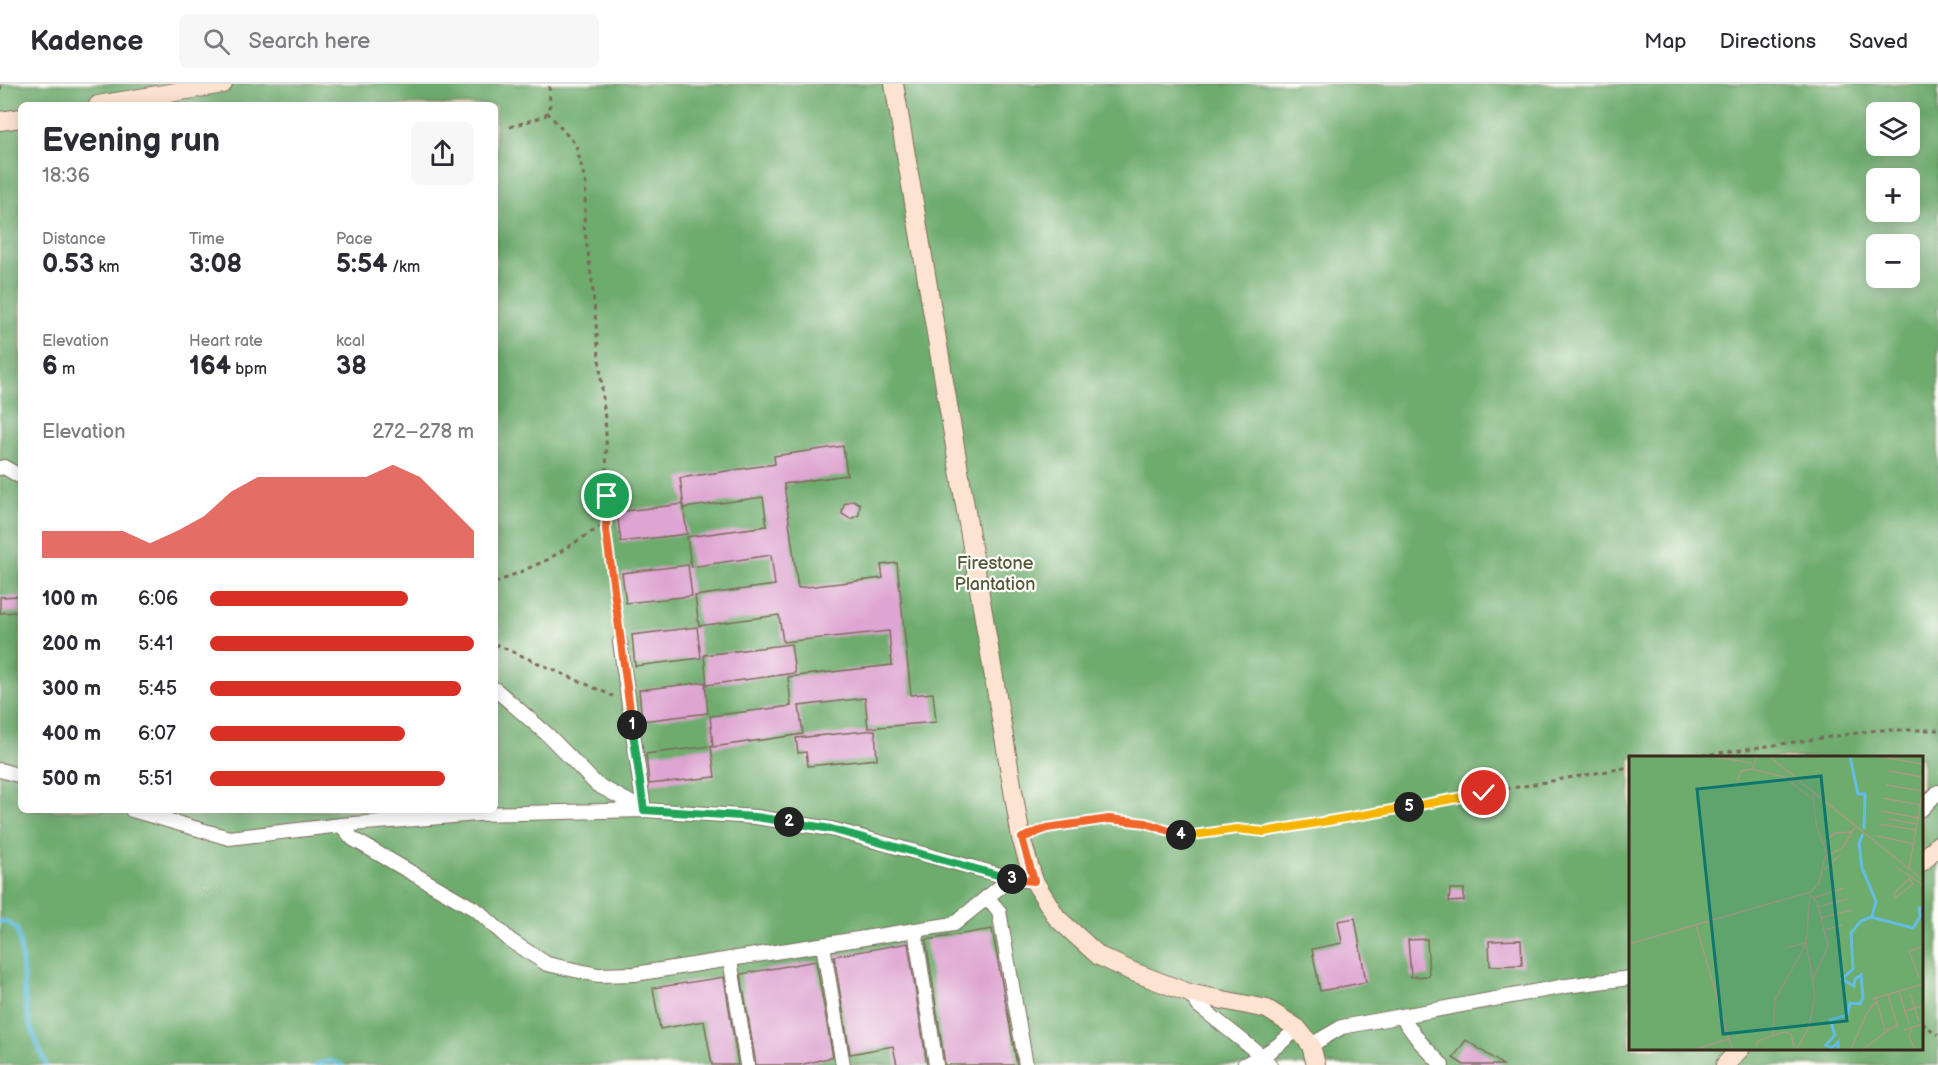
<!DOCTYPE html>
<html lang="en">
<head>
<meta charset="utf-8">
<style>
  :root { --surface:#fff; --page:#f7f7f7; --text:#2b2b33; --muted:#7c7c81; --line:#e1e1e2; --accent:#d93025 }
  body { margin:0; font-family:"Balsamiq Sans",sans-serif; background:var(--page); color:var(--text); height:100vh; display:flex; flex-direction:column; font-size:22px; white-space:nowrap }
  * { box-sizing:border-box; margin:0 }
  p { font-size:20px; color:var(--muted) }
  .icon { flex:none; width:33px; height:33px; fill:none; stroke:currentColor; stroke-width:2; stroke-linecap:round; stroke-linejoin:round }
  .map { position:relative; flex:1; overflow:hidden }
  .details { position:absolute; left:18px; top:18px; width:480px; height:711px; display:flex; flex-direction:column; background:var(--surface); border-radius:9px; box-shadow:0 3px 15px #0003 }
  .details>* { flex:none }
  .buttons { position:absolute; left:1866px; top:18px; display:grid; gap:12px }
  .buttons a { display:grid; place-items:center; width:54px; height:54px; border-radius:9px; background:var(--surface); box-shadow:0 3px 15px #0003; font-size:30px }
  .pin { position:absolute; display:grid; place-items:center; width:51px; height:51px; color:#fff; margin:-26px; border:3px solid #fff; border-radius:50%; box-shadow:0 2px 6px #0007 }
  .km { position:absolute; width:30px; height:30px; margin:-15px; border-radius:50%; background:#222; color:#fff; font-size:16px; line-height:30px; text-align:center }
  .round { display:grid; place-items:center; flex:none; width:63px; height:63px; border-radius:9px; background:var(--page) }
  .overview { display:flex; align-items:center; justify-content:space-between; height:102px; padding:0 24px }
  h1 { font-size:33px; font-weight:600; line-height:45px }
  .stats { display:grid; grid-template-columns:repeat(3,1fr); gap:9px; height:102px; padding:6px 24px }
  .stats div { display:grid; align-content:center }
  .stats b { font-size:26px; font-weight:600 }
  .stats small { font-size:16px; font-weight:400 }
  .stats p { font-size:16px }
  .chart { height:168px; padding:12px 24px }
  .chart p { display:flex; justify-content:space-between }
  .chart svg { width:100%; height:108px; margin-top:6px; fill:var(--accent); opacity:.7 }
  ul { padding:0 24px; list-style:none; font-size:20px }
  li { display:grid; grid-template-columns:96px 72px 1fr; align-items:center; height:45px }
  li i { height:15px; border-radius:8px; background:var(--accent) }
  header { display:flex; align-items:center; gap:36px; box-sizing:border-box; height:84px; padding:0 30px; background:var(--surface); border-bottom:2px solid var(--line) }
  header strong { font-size:28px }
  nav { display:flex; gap:33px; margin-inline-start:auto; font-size:21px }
  .search { width:420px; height:54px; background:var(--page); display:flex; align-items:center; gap:15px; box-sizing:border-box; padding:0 21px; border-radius:9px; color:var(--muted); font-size:22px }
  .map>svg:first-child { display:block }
  .forest { fill:#6eac6e; stroke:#546b46; stroke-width:1.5; fill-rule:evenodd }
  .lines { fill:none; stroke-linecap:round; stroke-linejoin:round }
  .stream { stroke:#62bde0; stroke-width:4.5 }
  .building { fill:#dea4d2 }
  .street-casing { stroke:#7b6b5a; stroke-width:16 }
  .secondary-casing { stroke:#7b6b5a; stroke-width:20 }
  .path { stroke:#7b6b5a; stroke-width:3; stroke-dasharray:4.5 4.5; stroke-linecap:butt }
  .street { stroke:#fff; stroke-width:14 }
  .secondary { stroke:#fde4d1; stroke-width:18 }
  .split-1-casing { stroke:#fff; stroke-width:12 }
  .split-2-casing { stroke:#fff; stroke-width:12 }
  .split-3-casing { stroke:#fff; stroke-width:12 }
  .split-4-casing { stroke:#fff; stroke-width:12 }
  .split-5-casing { stroke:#fff; stroke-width:12 }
  .split-6-casing { stroke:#fff; stroke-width:12 }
  .split-1 { stroke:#f0652b; stroke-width:8 }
  .split-2 { stroke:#22a559; stroke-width:8 }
  .split-3 { stroke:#22a559; stroke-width:8 }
  .split-4 { stroke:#f0652b; stroke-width:8 }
  .split-5 { stroke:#f5b400; stroke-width:8 }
  .split-6 { stroke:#f5b400; stroke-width:8 }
  .labels { text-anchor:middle; stroke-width:4.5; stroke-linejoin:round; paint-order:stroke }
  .park-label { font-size:18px; fill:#52593b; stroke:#fdfcf7 }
  .inset-river { fill:none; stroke:#62bde0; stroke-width:3 }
  .inset-road { fill:none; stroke:#a99984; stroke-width:1.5 }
  .view { fill:#0f766e; fill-opacity:0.15; stroke:#0f766e; stroke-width:3 }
  .inset-edge { fill:none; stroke:#3b2a1e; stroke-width:3 }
</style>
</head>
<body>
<header>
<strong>Kadence</strong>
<div class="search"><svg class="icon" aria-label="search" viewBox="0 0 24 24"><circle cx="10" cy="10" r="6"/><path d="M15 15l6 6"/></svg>Search here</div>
<nav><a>Map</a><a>Directions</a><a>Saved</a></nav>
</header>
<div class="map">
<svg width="1938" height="981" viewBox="0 0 1938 981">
  <rect width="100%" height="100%" fill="#fdfcf7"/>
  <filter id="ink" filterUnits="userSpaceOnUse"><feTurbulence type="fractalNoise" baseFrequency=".0167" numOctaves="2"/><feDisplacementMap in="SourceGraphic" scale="12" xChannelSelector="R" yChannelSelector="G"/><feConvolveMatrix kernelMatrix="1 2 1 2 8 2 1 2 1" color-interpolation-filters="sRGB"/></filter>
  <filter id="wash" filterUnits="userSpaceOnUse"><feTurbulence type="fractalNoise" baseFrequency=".008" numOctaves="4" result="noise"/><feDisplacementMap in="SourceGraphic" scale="24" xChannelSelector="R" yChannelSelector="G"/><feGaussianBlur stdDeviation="1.35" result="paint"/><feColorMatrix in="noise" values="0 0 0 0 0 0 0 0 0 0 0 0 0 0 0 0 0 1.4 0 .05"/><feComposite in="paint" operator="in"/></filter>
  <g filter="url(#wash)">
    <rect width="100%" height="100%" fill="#f2e3c8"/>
    <!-- forest -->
    <path class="forest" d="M0 0H1938V981H0ZM21 21H495V726H21ZM1876 28H1910V62H1876ZM1876 94H1910V128H1876ZM1876 160H1910V194H1876ZM1630 674H1922V964H1630Z"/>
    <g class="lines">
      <!-- stream -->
      <g class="stream">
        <path d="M0 838 5 837 17 845C24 874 22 904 28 933 32 949 40 966 46 981"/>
        <path d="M316 981 331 977 342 981"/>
      </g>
    </g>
    <g id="blocks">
      <!-- building -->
      <g class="building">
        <path d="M843 362 847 391 784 400 798 504 883 494 881 481 897 479 911 611 933 609 936 638 868 644 865 614 799 622 803 650 713 663 710 632 791 622 788 593 892 581 889 547 783 558 779 531 699 542 695 512 775 501 771 471 691 483 687 453 767 442 763 413 684 424 680 394 775 380 774 372Z"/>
        <path d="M853 416 860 420 859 431 850 435 842 430 844 420Z"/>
        <path d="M683 420 687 450 621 458 617 428Z"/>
        <path d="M688 481 692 512 626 519 622 489Z"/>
        <path d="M20 512V528L0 529V513Z"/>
        <path d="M697 543 701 574 635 582 632 551Z"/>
        <path d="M791 560 795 589 707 601 704 571Z"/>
        <path d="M705 598 708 629 642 637 639 606Z"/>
        <path d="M875 646 877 675 808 682 806 668 798 669 796 654Z"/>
        <path d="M711 662 715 693 649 700 646 670Z"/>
        <path d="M1450 805H1464V817L1449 818Z"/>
        <path d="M1355 834 1366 898 1320 907 1312 865 1342 859 1338 837Z"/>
        <path d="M992 845 1017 981H945L926 856Z"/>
        <path d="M1427 855 1429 892 1411 893 1408 856Z"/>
        <path d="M1521 856 1522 881 1490 882 1489 857Z"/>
        <path d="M908 859 927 981H897L893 962 850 970 834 872Z"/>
        <path d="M816 877 833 973 800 981H756L741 890Z"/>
        <path d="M724 893 738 981H712L704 937 660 945 653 904Z"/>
        <path d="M1466 956 1503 981H1464L1453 974Z"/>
      </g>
    </g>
  </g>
  <g filter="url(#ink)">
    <use href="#blocks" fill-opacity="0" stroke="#7b6b5a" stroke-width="1.5"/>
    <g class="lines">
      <defs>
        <g id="street">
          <path d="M0 384 4 383 21 393"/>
          <path d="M620 558 644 726"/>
          <path d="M495 605 548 651 596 700 642 725"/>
          <path d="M0 686 21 692"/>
          <path d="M1922 725 1938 708"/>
          <path d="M132 726 229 754 341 741 478 730 644 726 756 733 831 745 1011 794"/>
          <path d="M341 741 353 755 478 827 511 857 547 880 598 891 635 890 954 840 1011 794 1034 797"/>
          <path d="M987 813 999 827 1026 981"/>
          <path d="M915 846 936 981"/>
          <path d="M823 861 843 981"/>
          <path d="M730 875 747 981"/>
          <path d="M1189 909 1199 922 1262 972 1270 981"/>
          <path d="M1401 932 1420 958 1442 981"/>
          <path d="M1311 961 1342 943 1566 902 1630 894"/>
          <path d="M1244 981C1264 972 1282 960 1297 944"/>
        </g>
        <g id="secondary">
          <path d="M894 0 1021 754 1034 797 1057 834 1099 872 1131 887 1189 909 1267 925 1297 944 1311 961 1316 981"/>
          <path d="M98 21 223 0"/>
          <path d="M0 37 21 34"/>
          <path d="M1922 778 1938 761"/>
          <path d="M1725 981 1741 964"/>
        </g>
      </defs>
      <!-- street casing -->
      <use href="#street" class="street-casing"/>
      <!-- secondary casing -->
      <use href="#secondary" class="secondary-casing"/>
      <!-- path -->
      <g class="path">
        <path d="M0 6 1 0"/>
        <path d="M547 28 576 61 586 101 584 141 592 198 606 347 607 412 606 446 618 546"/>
        <path d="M510 43 545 32 550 21 549 0"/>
        <path d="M495 499 547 476 606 439"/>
        <path d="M495 560 613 612"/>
        <path d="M1684 674 1878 646H1938"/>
        <path d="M1037 748 1047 744 1109 735 1146 739 1186 752 1237 745 1265 748 1630 683"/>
        <path d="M1922 939 1938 951"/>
      </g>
      <!-- street -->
      <use href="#street" class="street"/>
      <!-- secondary -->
      <use href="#secondary" class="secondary"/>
    </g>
  </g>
  <g class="lines" filter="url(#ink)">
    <defs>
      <path id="split-1" d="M607 412 606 446 632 641"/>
      <path id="split-2" d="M632 641 644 726 756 733 789 738"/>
      <path id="split-3" d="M789 738 831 745 1012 795"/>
      <path id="split-4" d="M1012 795 1034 797 1022 754 1047 744 1109 735 1146 739 1181 751"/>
      <path id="split-5" d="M1181 751 1186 752 1237 745 1264 748 1409 723"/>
      <path id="split-6" d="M1409 723 1484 709"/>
    </defs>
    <!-- split-1 casing -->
    <use href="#split-1" class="split-1-casing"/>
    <!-- split-2 casing -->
    <use href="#split-2" class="split-2-casing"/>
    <!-- split-3 casing -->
    <use href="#split-3" class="split-3-casing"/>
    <!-- split-4 casing -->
    <use href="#split-4" class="split-4-casing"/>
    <!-- split-5 casing -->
    <use href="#split-5" class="split-5-casing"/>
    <!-- split-6 casing -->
    <use href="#split-6" class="split-6-casing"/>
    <!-- split-1 -->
    <use href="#split-1" class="split-1"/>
    <!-- split-2 -->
    <use href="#split-2" class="split-2"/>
    <!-- split-3 -->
    <use href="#split-3" class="split-3"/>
    <!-- split-4 -->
    <use href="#split-4" class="split-4"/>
    <!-- split-5 -->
    <use href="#split-5" class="split-5"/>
    <!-- split-6 -->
    <use href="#split-6" class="split-6"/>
  </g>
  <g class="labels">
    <!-- park labels -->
    <g class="park-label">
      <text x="995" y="485">Firestone<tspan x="995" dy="21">Plantation</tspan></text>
    </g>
  </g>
  <!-- overview -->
  <g transform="translate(1629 672)">
    <rect width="294" height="294" fill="#f2e3c8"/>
    <path d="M0 1H294V293H0Z" fill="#6eac6e"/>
    <path class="inset-river" d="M221 1 229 38H236L235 73M234 78 230 87 233 112 247 145 243 161M209 293V286L203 292 197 289 206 279 201 264 218 259 221 247 231 248 234 242 232 219 226 223 225 230 213 223 224 213 222 177 232 165 242 161 284 172 291 161 290 152H294"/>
    <path class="inset-road" d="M87 1 123 7M128 1 123 13 155 21 182 42M141 1 294 124M252 1 294 8M260 15 294 21M108 25 112 15 123 13M257 29 294 35M184 38 187 68 198 99M254 42 292 49M252 55 290 62M260 63 288 68M250 68 288 74M248 80 286 88M193 88 206 77 222 76M267 111 294 129M280 112 294 34M195 114 211 99M281 122 265 137 266 142 284 128 281 123M181 139 188 146 199 190 183 225M184 142 214 132M189 151 218 143M192 162 223 154M67 169 103 293M195 174 213 169M0 188 181 136 190 127 196 101 214 91 226 71M156 192 177 187M290 222 280 195 294 190M270 235 280 268M281 237 290 265M247 242 256 274 268 270 259 238M243 243 294 228M276 255 294 250M283 271 280 281 286 293M275 274 294 268M144 278 146 244 177 188M127 290 129 285 155 276 162 278 165 291M67 293 100 283M168 293 180 271 186 239 177 187 181 139M222 293 238 257 248 245M234 293 260 274"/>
    <path class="view" d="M192 20 218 265 94 278 68 33Z"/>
    <rect width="294" height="294" class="inset-edge"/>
  </g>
</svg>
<div class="buttons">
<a><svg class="icon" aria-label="layers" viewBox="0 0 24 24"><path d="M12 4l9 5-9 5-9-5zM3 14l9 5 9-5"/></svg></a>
<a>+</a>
<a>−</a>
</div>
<div class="pin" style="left:607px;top:412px;background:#1e9e55"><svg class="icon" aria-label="arrive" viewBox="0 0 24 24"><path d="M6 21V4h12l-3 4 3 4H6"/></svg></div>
<div class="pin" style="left:1484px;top:709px;background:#d93025"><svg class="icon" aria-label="check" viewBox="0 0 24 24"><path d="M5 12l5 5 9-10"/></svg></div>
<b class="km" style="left:632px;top:641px">1</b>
<b class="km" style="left:789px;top:738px">2</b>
<b class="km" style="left:1012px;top:795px">3</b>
<b class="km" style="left:1181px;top:751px">4</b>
<b class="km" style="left:1409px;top:723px">5</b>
<section class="details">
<div class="overview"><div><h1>Evening run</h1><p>18:36</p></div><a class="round"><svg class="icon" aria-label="share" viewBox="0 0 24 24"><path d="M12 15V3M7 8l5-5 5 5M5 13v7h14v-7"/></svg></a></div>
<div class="stats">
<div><p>Distance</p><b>0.53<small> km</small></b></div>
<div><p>Time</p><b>3:08</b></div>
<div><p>Pace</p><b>5:54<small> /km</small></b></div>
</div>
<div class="stats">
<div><p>Elevation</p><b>6<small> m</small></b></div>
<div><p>Heart rate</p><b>164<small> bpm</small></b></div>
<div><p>kcal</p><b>38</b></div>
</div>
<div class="chart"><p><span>Elevation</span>272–278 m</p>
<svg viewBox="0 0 160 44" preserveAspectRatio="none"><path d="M0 44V33L10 33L20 33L30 33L40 38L50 33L60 27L70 17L80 11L90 11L100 11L110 11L120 11L130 6L140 11L150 22L160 33V44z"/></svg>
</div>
<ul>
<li><b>100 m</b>6:06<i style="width:75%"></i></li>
<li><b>200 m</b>5:41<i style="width:100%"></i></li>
<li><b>300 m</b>5:45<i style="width:95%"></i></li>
<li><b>400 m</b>6:07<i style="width:74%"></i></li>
<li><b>500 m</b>5:51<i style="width:89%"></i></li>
</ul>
</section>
</div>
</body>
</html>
